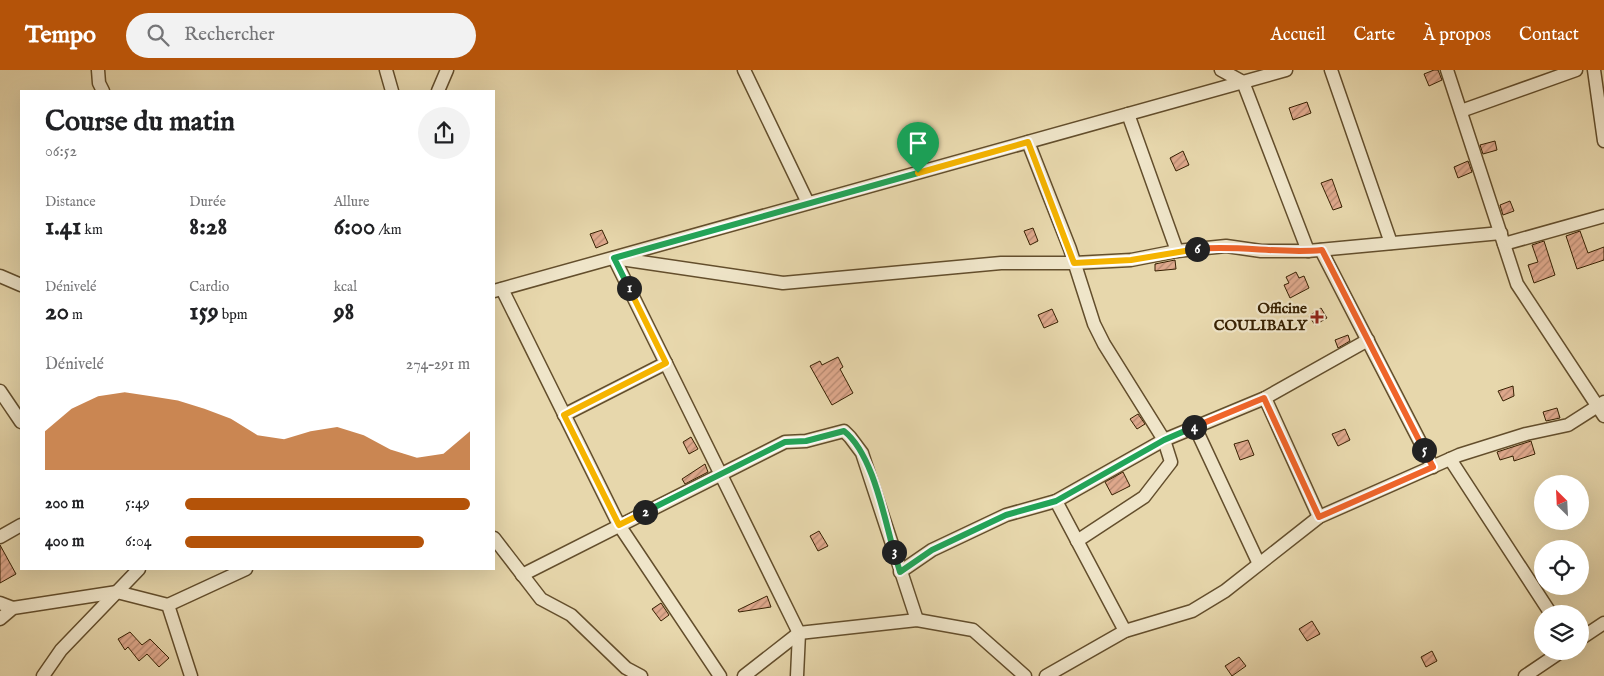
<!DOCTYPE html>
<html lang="fr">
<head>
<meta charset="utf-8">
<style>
  :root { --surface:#fff; --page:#f2f2f2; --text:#202124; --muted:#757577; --accent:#b45309 }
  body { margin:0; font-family:"IM FELL English",serif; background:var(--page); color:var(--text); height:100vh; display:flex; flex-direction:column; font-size:19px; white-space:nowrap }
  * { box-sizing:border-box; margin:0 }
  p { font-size:16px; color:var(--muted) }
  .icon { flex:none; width:28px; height:28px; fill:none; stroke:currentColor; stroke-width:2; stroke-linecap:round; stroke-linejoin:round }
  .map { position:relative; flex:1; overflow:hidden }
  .panel { position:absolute; left:20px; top:20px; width:475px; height:480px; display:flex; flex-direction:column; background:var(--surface); border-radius:0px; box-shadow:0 5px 20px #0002 }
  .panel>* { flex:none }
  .needle { width:32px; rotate:336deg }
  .fabs { position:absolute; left:1534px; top:405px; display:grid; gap:10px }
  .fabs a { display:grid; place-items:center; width:55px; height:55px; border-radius:50%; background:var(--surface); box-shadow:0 5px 20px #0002; font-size:25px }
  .pin { position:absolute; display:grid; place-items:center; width:42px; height:42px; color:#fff; margin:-51px -21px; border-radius:50% 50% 50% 0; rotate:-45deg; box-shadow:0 0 5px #0007 }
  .pin .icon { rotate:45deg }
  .km { position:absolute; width:25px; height:25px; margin:-12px; border-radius:50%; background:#222; color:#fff; font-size:14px; line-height:25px; text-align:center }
  .round { display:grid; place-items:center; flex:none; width:52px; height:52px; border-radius:26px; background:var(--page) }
  .headline { display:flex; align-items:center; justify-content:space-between; height:85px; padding:0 25px }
  h1 { font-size:28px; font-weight:800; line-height:38px }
  .metrics { display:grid; grid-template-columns:repeat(3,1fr); gap:8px; height:85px; padding:5px 25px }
  .metrics div { display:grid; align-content:center }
  .metrics b { font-size:25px; font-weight:800 }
  .metrics small { font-size:14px; font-weight:400 }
  .metrics p { font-size:14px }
  .chart { height:140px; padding:10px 25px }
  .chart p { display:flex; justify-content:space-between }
  .chart svg { width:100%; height:90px; margin-top:5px; fill:var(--accent); opacity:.7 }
  ul { padding:0 25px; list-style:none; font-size:16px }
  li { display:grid; grid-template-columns:80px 60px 1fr; align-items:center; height:38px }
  li i { height:12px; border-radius:6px; background:var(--accent) }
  header { display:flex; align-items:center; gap:30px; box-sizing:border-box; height:70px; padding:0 25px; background:var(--accent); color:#fff }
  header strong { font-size:24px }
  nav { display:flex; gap:28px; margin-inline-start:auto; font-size:18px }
  .search { width:350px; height:45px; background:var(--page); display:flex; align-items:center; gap:12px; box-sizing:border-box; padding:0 18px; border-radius:28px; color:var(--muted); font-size:19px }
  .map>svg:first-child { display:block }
  .building { fill:url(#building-hatch); stroke:#372102 }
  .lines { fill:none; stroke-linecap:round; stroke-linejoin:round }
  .minor-casing { stroke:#634e2c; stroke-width:15 }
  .minor { stroke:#efe5c9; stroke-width:12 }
  .split-1-casing { stroke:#fff; stroke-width:10 }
  .split-2-casing { stroke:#fff; stroke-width:10 }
  .split-3-casing { stroke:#fff; stroke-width:10 }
  .split-4-casing { stroke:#fff; stroke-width:10 }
  .split-5-casing { stroke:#fff; stroke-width:10 }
  .split-6-casing { stroke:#fff; stroke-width:10 }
  .split-7-casing { stroke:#fff; stroke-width:10 }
  .split-1 { stroke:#22a559; stroke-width:6 }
  .split-2 { stroke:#f5b400; stroke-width:6 }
  .split-3 { stroke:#22a559; stroke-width:6 }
  .split-4 { stroke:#22a559; stroke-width:6 }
  .split-5 { stroke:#f0652b; stroke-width:6 }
  .split-6 { stroke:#f0652b; stroke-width:6 }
  .split-7 { stroke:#f5b400; stroke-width:6 }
  .poi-dot { fill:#8f2418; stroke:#efe5c9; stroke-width:2 }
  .labels { text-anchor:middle; stroke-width:4.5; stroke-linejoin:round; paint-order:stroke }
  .poi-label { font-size:15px; font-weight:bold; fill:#372102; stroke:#efe5c9; text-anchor:end }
</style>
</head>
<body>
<header>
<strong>Tempo</strong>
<div class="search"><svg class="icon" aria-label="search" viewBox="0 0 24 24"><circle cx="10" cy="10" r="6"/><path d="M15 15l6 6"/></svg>Rechercher</div>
<nav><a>Accueil</a><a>Carte</a><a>À propos</a><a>Contact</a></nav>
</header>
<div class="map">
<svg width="1604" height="606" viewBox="0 0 1604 606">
  <defs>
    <pattern id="building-hatch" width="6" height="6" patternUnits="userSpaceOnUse" patternTransform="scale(1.25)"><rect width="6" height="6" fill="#dea88c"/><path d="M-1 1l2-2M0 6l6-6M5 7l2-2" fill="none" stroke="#b58870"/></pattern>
  </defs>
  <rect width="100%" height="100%" fill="#e7d7ac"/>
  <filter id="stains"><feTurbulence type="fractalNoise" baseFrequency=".004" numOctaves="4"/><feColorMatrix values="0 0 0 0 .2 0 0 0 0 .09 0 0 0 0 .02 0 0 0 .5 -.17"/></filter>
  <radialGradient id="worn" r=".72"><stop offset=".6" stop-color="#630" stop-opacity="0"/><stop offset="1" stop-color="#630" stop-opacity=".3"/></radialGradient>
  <!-- building -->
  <g class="building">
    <path d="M1434 0H1438L1442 10 1429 16 1424 4Z"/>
    <path d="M1307 32 1311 43 1293 50 1289 38Z"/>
    <path d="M1495 71 1497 80 1483 84 1480 75Z"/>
    <path d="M1183 81 1189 95 1176 101 1170 88Z"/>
    <path d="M1468 91 1472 102 1458 108 1454 97Z"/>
    <path d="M1332 109 1342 137 1333 140 1321 113Z"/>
    <path d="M1510 131 1514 141 1503 145 1500 135Z"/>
    <path d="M1033 158 1038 171 1030 175 1024 161Z"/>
    <path d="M602 160 608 173 596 178 590 164Z"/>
    <path d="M1580 161 1588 183 1604 177V190L1577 199 1566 166Z"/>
    <path d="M1544 171 1555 205 1534 213 1528 195 1538 192 1532 175Z"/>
    <path d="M1175 190 1176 199 1155 201V194Z"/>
    <path d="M1296 202 1299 208 1304 206 1309 218 1290 228 1284 215 1289 213 1286 207Z"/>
    <path d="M1321 238 1327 248 1315 255 1309 246Z"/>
    <path d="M1052 239 1058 252 1044 258 1038 245Z"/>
    <path d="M1348 265 1350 271 1338 278 1335 270Z"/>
    <path d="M838 287 843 297 840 299 853 323 832 335 810 296 820 291 822 295Z"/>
    <path d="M1513 316 1514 326 1503 331 1498 321Z"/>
    <path d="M1557 338 1560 348 1546 351 1543 342Z"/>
    <path d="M1138 344 1145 354 1137 359 1130 349Z"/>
    <path d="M1345 359 1350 370 1338 376 1332 364Z"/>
    <path d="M691 367 698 379 689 384 683 372Z"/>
    <path d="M1248 370 1254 385 1240 390 1234 374Z"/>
    <path d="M1531 371 1535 384 1514 391 1513 386 1500 390 1497 382Z"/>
    <path d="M705 394 708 402 685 414 682 409Z"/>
    <path d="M1123 402 1130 416 1112 425 1105 412Z"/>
    <path d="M819 461 828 476 818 481 810 466Z"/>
    <path d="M0 475 16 504 0 513Z"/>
    <path d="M767 526 771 537 739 542 738 540Z"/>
    <path d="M661 533 669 545 661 551 652 539Z"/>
    <path d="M1312 551 1320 564 1307 571 1299 559Z"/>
    <path d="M130 562 142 575 150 569 169 588 159 597 147 584 139 591 128 577 125 580 118 569Z"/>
    <path d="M1432 581 1437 591 1426 597 1421 587Z"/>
    <path d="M1239 587 1246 596 1232 606 1225 596Z"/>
  </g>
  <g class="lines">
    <defs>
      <g id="minor">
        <path d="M98 0 99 13 103 21"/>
        <path d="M386 0 392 21"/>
        <path d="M744 0 808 133"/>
        <path d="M1221 0 1243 12 1308 181"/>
        <path d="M1331 0 1391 173"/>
        <path d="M1447 0 1517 214 1604 346"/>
        <path d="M1594 0 1604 71"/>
        <path d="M438 21 447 0"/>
        <path d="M1461 41 1576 0"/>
        <path d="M1128 44 1177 181"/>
        <path d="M1028 72 1070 179 1094 254 1104 274 1164 370 1171 392 1144 427 1077 471"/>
        <path d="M1504 174 1604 146"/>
        <path d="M1321 180 1433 397"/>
        <path d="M614 188 783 213 1001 193H1074L1131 190 1177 181 1226 176 1261 181H1308L1501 163"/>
        <path d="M614 188 799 563 797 606"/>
        <path d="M0 206 21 215"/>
        <path d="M502 219 619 455 720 606"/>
        <path d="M494 221 1286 0"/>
        <path d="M0 321 21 352"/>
        <path d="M1265 328 1319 447"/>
        <path d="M564 345 666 293"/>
        <path d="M1195 357 1259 494"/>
        <path d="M1450 389 1551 544"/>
        <path d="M1056 431 1125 561"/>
        <path d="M0 467 21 455"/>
        <path d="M494 468 541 529 571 545 626 598 641 606"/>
        <path d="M900 502 932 480 1006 445 1056 431 1164 370 1265 328 1368 270"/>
        <path d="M522 505 785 372 806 371 844 361 850 367 862 383 917 550"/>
        <path d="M0 533 13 538"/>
        <path d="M168 535 246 499"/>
        <path d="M0 549 13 538 117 522 168 535 191 606"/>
        <path d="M1580 569 1604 553"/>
        <path d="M43 606 61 580 139 499"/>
        <path d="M744 606 799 563 917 550 973 560 1025 606"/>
        <path d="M1046 606 1125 561 1192 541 1225 521 1319 447 1459 385 1526 364 1568 355 1604 332"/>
        <path d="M1525 606 1562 581"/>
      </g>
    </defs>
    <!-- minor casing -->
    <use href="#minor" class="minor-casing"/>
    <!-- minor -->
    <use href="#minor" class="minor"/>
  </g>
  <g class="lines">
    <defs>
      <path id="split-1" d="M629 218 614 188 918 103"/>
      <path id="split-2" d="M629 218 666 293 564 345 619 455 645 442"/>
      <path id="split-3" d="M645 442 785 372 806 371 844 361C873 384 884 447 894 482"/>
      <path id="split-4" d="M894 482 900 502 932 480 1006 445 1056 431 1164 370 1194 357"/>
      <path id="split-5" d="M1194 357 1264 328 1319 447 1433 397 1424 380"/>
      <path id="split-6" d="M1197 179C1239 175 1280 184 1322 180L1424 380"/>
      <path id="split-7" d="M918 103 1028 72 1074 193 1131 190 1197 179"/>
    </defs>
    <!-- split-1 casing -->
    <use href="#split-1" class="split-1-casing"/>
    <!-- split-2 casing -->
    <use href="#split-2" class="split-2-casing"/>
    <!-- split-3 casing -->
    <use href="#split-3" class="split-3-casing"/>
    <!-- split-4 casing -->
    <use href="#split-4" class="split-4-casing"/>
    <!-- split-5 casing -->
    <use href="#split-5" class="split-5-casing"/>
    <!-- split-6 casing -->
    <use href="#split-6" class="split-6-casing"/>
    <!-- split-7 casing -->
    <use href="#split-7" class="split-7-casing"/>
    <!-- split-1 -->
    <use href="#split-1" class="split-1"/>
    <!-- split-2 -->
    <use href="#split-2" class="split-2"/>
    <!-- split-3 -->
    <use href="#split-3" class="split-3"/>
    <!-- split-4 -->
    <use href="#split-4" class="split-4"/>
    <!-- split-5 -->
    <use href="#split-5" class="split-5"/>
    <!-- split-6 -->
    <use href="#split-6" class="split-6"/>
    <!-- split-7 -->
    <use href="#split-7" class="split-7"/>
  </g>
  <!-- markers -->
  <path class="poi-dot" d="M1314.5 239.5h5v5h5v5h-5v5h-5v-5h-5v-5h5z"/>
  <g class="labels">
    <!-- poi labels -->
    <g class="poi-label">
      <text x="1307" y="243">Officine<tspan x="1307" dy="17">COULIBALY</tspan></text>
    </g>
  </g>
  <rect width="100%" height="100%" filter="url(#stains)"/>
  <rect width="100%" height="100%" fill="url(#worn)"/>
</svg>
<div class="fabs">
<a><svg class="needle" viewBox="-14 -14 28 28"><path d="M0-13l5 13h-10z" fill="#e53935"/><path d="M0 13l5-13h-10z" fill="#757577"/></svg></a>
<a><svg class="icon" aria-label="locate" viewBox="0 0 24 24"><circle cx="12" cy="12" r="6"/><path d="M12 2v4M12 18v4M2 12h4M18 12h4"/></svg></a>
<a><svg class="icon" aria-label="layers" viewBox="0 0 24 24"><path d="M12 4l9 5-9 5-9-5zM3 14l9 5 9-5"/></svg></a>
</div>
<div class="pin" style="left:918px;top:103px;background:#1e9e55"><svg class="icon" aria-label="arrive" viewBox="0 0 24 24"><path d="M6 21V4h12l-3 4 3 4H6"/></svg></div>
<b class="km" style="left:629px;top:218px">1</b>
<b class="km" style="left:645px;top:442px">2</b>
<b class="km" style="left:894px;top:482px">3</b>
<b class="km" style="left:1194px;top:357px">4</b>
<b class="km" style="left:1424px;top:380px">5</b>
<b class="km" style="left:1197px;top:179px">6</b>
<section class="panel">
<div class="headline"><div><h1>Course du matin</h1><p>06:52</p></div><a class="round"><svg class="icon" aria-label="share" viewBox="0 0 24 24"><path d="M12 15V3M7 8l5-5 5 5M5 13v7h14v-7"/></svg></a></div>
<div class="metrics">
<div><p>Distance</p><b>1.41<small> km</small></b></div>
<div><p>Durée</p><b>8:28</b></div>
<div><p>Allure</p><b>6:00<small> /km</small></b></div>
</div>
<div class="metrics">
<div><p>Dénivelé</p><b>20<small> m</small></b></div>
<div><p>Cardio</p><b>159<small> bpm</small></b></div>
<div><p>kcal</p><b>98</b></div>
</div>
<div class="chart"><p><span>Dénivelé</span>274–291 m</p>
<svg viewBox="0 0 160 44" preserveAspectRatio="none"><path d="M0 44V25L10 14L20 8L30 6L40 8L50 10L60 14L70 19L80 27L90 29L100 25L110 23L120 27L130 34L140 38L150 36L160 25V44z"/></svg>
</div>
<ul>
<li><b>200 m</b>5:49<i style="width:100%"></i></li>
<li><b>400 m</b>6:04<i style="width:84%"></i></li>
</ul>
</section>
</div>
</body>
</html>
